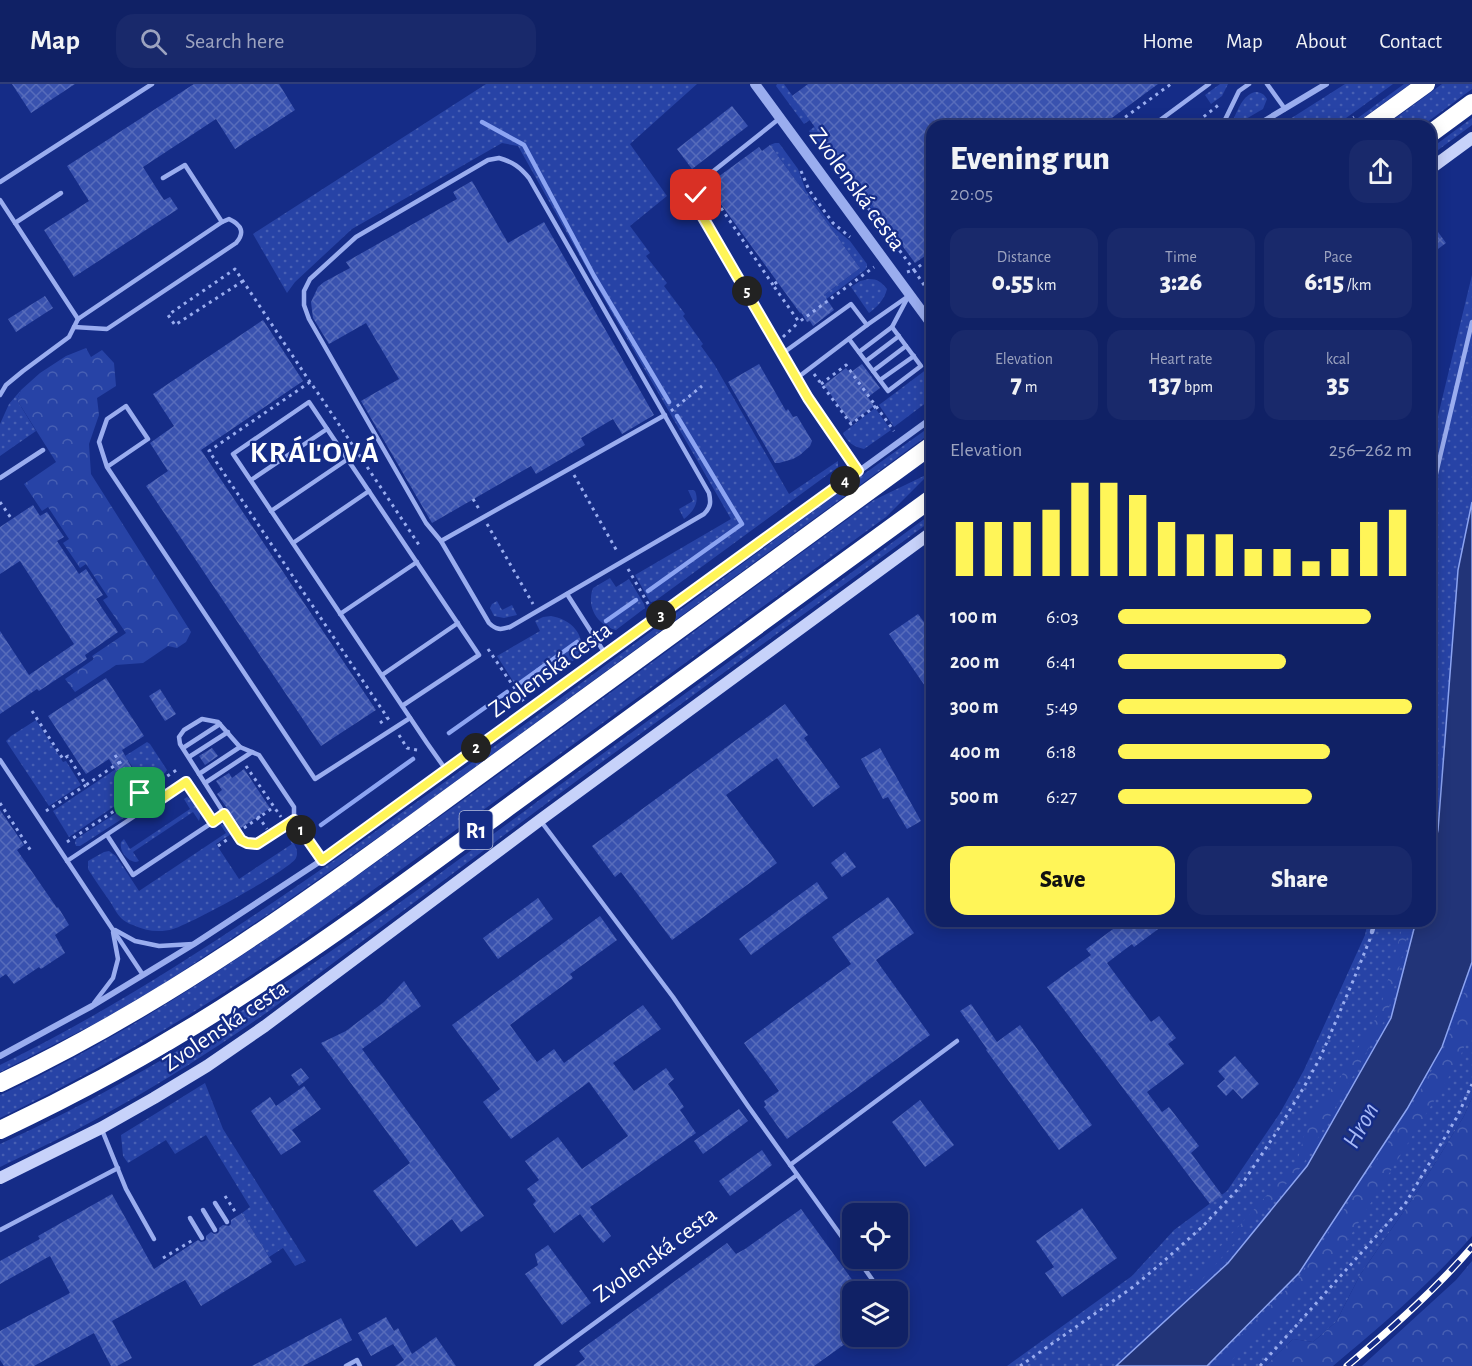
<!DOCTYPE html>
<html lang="en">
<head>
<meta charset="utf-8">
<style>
  :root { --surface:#102165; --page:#19296b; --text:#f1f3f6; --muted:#9ca3bf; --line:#303e79; --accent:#fff558 }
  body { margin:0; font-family:"Alegreya Sans",sans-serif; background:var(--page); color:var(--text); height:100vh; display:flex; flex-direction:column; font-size:22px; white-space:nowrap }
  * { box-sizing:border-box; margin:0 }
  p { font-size:20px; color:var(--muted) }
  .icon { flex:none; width:33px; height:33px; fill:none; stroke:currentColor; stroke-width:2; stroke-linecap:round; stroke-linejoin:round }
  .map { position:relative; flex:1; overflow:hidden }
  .sheet { position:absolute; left:926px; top:36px; width:510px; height:807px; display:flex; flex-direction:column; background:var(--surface); border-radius:18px; box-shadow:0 3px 15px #0003,0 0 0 2px var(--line) }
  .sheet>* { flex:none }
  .fabs { position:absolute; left:842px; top:1119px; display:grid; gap:12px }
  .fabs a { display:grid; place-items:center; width:66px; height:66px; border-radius:12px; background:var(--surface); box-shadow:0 3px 15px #0003,0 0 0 2px var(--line); font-size:30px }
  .pin { position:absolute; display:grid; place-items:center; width:51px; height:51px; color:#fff; margin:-26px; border-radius:12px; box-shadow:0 3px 9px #0006 }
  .km { position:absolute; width:30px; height:30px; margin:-15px; border-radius:50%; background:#222; color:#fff; font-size:16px; line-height:30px; text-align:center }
  .round { display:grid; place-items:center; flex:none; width:63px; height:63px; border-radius:18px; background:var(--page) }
  .overview { display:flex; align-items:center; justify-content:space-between; height:102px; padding:0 24px }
  h1 { font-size:33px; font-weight:800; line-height:45px }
  .figures { display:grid; grid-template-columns:repeat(3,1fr); gap:9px; height:102px; padding:6px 24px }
  .figures div { display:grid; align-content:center; border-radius:15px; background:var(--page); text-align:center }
  .figures b { font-size:26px; font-weight:800 }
  .figures small { font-size:16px; font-weight:400 }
  .figures p { font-size:16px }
  .chart { height:168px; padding:12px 24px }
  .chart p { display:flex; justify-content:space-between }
  .chart svg { width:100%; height:108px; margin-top:6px; stroke:var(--accent); stroke-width:6 }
  .button { display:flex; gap:12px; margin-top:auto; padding:12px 24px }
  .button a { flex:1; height:69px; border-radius:18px; background:var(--accent); color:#111; font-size:24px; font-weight:800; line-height:69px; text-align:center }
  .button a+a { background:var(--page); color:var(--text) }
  ul { padding:0 24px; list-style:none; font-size:20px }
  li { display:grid; grid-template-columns:96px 72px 1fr; align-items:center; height:45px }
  li i { height:15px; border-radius:8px; background:var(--accent) }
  header { display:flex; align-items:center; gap:36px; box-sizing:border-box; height:84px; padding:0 30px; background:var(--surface); border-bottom:2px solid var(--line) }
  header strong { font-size:28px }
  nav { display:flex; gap:33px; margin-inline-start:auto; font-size:21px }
  .search { width:420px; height:54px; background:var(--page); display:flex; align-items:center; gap:15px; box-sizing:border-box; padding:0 21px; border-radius:18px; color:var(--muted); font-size:22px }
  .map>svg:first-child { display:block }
  .green { fill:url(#green-dots) }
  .forest { fill:url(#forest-crowns) }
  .water { fill:#223478; stroke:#8ca4f2; stroke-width:1.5 }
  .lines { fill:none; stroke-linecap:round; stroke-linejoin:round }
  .stream { stroke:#8ca4f2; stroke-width:4.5 }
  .building { fill:url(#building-cross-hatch) }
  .path { stroke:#9aadef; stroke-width:3; stroke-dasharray:3 4.5; stroke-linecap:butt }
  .service { stroke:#9aadef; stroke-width:4.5 }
  .minor { stroke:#9aadef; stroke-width:6 }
  .tertiary { stroke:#9aadef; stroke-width:10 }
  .secondary { stroke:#c7d2fa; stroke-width:12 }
  .motorway { stroke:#fff; stroke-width:18 }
  .rail-casing { stroke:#fff; stroke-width:7 }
  .rail { stroke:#152c87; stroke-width:4.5; stroke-dasharray:14; stroke-linecap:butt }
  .route-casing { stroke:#fff; stroke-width:12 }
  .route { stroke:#fff558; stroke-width:8 }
  .labels { text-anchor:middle; stroke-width:4.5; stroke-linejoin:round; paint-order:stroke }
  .shield { fill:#152c87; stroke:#b9c0db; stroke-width:1.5 }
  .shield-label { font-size:22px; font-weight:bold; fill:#fff }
  .street-label { font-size:24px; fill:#fff; stroke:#152c87 }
  .water-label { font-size:26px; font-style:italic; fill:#a6b8f6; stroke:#152c87 }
  .district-label { font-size:30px; font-weight:bold; letter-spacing:1.5px; fill:#fff; stroke:#152c87 }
</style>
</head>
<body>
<header>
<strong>Map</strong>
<div class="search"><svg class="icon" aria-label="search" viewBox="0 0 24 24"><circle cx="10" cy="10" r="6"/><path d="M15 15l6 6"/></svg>Search here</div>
<nav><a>Home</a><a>Map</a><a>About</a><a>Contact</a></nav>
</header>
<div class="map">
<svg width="1472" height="1282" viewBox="0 0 1472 1282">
  <defs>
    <pattern id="green-dots" width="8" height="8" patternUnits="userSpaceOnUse" patternTransform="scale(1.5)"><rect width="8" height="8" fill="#2743a6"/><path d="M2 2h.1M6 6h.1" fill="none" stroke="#475fb3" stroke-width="1.8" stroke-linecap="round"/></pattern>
    <pattern id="forest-crowns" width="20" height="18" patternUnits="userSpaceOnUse" patternTransform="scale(1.5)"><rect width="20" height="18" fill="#2743a6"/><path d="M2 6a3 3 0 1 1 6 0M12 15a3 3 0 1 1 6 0" fill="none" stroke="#475fb3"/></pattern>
    <pattern id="building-cross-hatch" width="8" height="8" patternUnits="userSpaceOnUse" patternTransform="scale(1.5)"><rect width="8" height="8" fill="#3952af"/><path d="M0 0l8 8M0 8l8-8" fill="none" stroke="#576cbb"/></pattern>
  </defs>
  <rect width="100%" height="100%" fill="#152c87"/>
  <!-- green -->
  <g class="green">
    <path d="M486 0H697L630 60 667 112 630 142 650 169 646 172 667 199 664 202 685 230 683 232 703 260 701 262 714 280 789 410 838 377V383L655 517 651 518 649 516 635 491 731 435 604 215 518 62 502 59 352 145 295 198 287 209 253 150Z"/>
    <path d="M777 0H784L810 36 804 40 776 2Z"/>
    <path d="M1220 0H1228L1222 12 1211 20 1205 11Z"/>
    <path d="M1345 0H1393L1335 42H1279Z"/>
    <path d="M1404 0H1410L1352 42H1347Z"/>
    <path d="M1442 0H1472V5L1422 42H1385Z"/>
    <path d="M1255 8C1261 8 1264 10 1267 15L1263 25 1239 39H1235L1233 36C1239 24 1242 12 1255 8Z"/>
    <path d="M1472 34V41L1430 72V65Z"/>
    <path d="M815 42 884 137 882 139 868 120 851 105 809 47Z"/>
    <path d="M775 59H779L798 85 806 107 832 142 850 157 867 180V183L865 186 805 231 800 229 860 184 770 61Z"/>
    <path d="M1472 191V418L1458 486 1438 746 1430 781V365Z"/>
    <path d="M869 195C878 195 881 198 887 205 884 216 878 222 869 229L851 203 860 197Z"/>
    <path d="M931 282V315L894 343 879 321Z"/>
    <path d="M21 306 17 316 36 347 0 372V340L9 320Z"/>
    <path d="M875 324 891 346 864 365C854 363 847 358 843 349Z"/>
    <path d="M931 342V349L400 738 273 827 163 900 100 937 0 988V981C133 916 255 832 376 747 472 679 567 610 661 540 751 474 840 406 931 342Z"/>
    <path d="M930 389 886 433 318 846C216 917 113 980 0 1034V1011C153 939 290 840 427 742 577 634 725 524 874 416Z"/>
    <path d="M688 406H693L695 407C700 419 693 428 684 435L679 425 693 417Z"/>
    <path d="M931 430V437L602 678 269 927C220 961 170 994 118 1023 80 1045 40 1064 0 1083V1060C195 972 367 844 538 717 669 621 801 526 931 430Z"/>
    <path d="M610 494 616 503 629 495 644 520 645 524 616 546C597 541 586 523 593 504Z"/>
    <path d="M497 517 502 526 512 521 517 531 504 534 494 532 490 524 492 520Z"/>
    <path d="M551 532C569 535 583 547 582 567L574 576 523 613 497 572 540 547 535 537 543 533Z"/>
    <path d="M36 636 63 678 66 677 81 701 49 722 6 657 11 652Z"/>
    <path d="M147 658 150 660 167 686 165 689 145 701 125 672Z"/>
    <path d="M116 685 131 707V711L69 753 53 727Z"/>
    <path d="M187 713C195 716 203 729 199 737L193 728 133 768 139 777 136 778C127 777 119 767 121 758L124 755 130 765 190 725 184 715Z"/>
    <path d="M135 717 138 718 140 721 139 724 80 762H76L75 759 76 755Z"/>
    <path d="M220 740 224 741 231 750 216 760 239 795 292 760 287 750C292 757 300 765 296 774 290 786 190 840 173 845 160 849 145 847 133 841 129 840 124 837 121 834 117 830 114 824 111 819 103 808 95 796 88 785V777L104 768 109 767 116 772 139 807 226 749Z"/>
    <path d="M1368 837H1416L1391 934 1307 1082 1228 1179 1116 1282H1007L1132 1192 1174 1146 1227 1107 1280 1029 1304 986 1365 851Z"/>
    <path d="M1472 878V1014L1464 1032 1421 1102 1360 1191 1336 1238 1313 1258 1293 1255 1265 1282H1207L1299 1189 1407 1025 1442 963Z"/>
    <path d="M205 999 223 1045 306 1177 295 1182 283 1164 269 1173 242 1129 250 1123 206 1051 175 1070 166 1056 128 1079 123 1072 121 1051Z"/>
  </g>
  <!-- forest -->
  <g class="forest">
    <path d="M86 264 91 273 102 266 114 279 116 302 97 314 99 331 89 360 91 390 191 548 186 558 177 564 168 562 143 579 116 581 75 608 65 595 94 575 92 572 126 549 103 516 108 513 86 480 80 484 63 459 69 455 48 423 42 427 24 400 56 378 17 316 21 306 40 289 66 272Z"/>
    <path d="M1404 837H1411L1387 932 1302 1082 1193 1206H1189L1191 1195 1297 1078 1309 1034 1340 994 1379 929Z"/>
    <path d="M1472 886V944L1457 980 1346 1159 1308 1200 1226 1282H1211L1301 1191 1409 1026 1445 963Z"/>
    <path d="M1472 1014V1152C1430 1200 1382 1241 1333 1282H1265L1293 1255 1313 1258 1336 1238 1360 1191 1421 1102 1464 1032Z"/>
    <path d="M1472 1177V1282H1362L1456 1196Z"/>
  </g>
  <!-- water -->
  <path class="water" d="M1472 418V878L1442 963 1407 1025 1299 1189 1207 1282H1116L1228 1179 1307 1082 1391 934 1416 837H1430V781L1438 746 1458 486Z"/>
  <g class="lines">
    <!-- stream -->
    <g class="stream">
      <path d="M482 38 524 61 594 192 669 318"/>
      <path d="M648 507 742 440 677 332"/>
      <path d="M606 537 636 516"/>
      <path d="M520 599 577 558"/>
      <path d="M449 649 507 608"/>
      <path d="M321 741 413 675"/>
    </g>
  </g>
  <!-- building -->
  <g class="building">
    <path d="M12 0H75L31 29Z"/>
    <path d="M194 0H279L295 26 235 65 216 35 143 83 164 116 170 113 178 125 74 193 44 146 89 117 67 82Z"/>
    <path d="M808 0H1158L1101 42H932V167L915 179 792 12Z"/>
    <path d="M732 22 748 42 692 85 677 65Z"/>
    <path d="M770 61 860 184 824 211 834 226 813 242 810 237 807 238 801 228 800 229 707 101 759 63 762 67Z"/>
    <path d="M472 97 508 159 544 138 654 331 622 350 613 335 581 354 585 361 536 390 531 382 432 439 361 317 399 295 366 239 329 260 313 234 311 218 318 203 324 198 350 184 346 178 457 115 453 108Z"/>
    <path d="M1430 137 1446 159 1430 171Z"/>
    <path d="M45 212 53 224 16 248 8 235Z"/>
    <path d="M263 236 303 297 201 366 376 626 321 662 146 402 168 387 150 359 174 342 153 310Z"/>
    <path d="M759 280 786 327 788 325 793 333 797 332 812 357 810 362 800 371 793 375 779 379H775L728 298Z"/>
    <path d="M862 280 880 304 868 313 874 322 851 339 824 301 846 284 850 289Z"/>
    <path d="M33 421 40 432 47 428 64 453 57 457 79 490 86 485 103 511 96 515 118 548 85 571 87 575 39 607 37 605 0 630V547L29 591 74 560 20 477 0 490V443Z"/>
    <path d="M918 530 932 549V612L889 550Z"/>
    <path d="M106 594 144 652 122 666 138 695 129 701 118 686 116 687 109 675 86 690 48 632Z"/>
    <path d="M160 605 176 630 165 637 149 612Z"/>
    <path d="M785 620 808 651 804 654 840 703 813 723 777 674 726 711 777 779 672 856 621 788 615 793 592 762Z"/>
    <path d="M212 664 218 672 205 681 199 672Z"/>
    <path d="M880 664 921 737 907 745 888 713 883 715 861 675Z"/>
    <path d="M244 685 270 724 241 744 217 710 222 706 216 697 229 689 232 694Z"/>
    <path d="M0 726 24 761 17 766 57 824 58 823 69 841 55 851 65 869 41 885 39 883 14 900 6 890 0 894Z"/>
    <path d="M845 768 856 783 842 793 831 779Z"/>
    <path d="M817 798 828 814 751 871 739 855Z"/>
    <path d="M888 813 914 849 876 876 930 951 787 1055 764 1023 766 1021 764 1017 779 1007 744 959 851 880 832 853Z"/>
    <path d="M538 814 553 835 498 875 483 854Z"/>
    <path d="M600 832 617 856 570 890 573 894 510 941 537 978 554 965 564 979 643 921 661 945 613 979 634 1007 666 984 674 995 668 1000 684 1023 680 1026 696 1049 590 1123 611 1152 603 1159 580 1130 554 1149 533 1120 536 1117 527 1105 539 1096 525 1077 558 1053 582 1085 628 1052 589 998 511 1055 483 1018 500 1005 452 941Z"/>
    <path d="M1124 837H1169L1134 863 1132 860 1107 879 1151 938 1159 932 1176 954 1168 960 1184 980 1147 1008 1162 1028 1169 1023 1199 1062 1191 1069 1222 1111 1210 1120 1047 903 1091 871 1086 865Z"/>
    <path d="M404 897 421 922 362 965 484 1132 461 1148 452 1135 416 1163 373 1107 410 1079 321 959 346 947 384 918Z"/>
    <path d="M971 920 997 958 1020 941 1092 1041 1059 1066 986 966 987 965 960 927Z"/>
    <path d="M1235 972 1259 1000 1242 1015 1233 1005 1226 1012 1217 1002 1225 995 1218 987Z"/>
    <path d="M301 984 309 994 299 1002 291 991Z"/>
    <path d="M304 1002 321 1025 292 1046 301 1058 281 1071 251 1027 270 1013 276 1022Z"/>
    <path d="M920 1016 954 1061 925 1083 892 1038Z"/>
    <path d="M739 1025 748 1037 703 1070 694 1057Z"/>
    <path d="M762 1066 772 1081 730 1112 719 1097Z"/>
    <path d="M112 1110 154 1185 198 1156 201 1158 205 1157 206 1155V1152L211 1148 214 1150 218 1149 219 1147V1144L223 1141 229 1142 231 1140V1136L242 1129 272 1178 201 1222 185 1196 112 1237 132 1274 117 1282H111L94 1249 34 1282H4L0 1276V1247L70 1209 50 1172 0 1200V1177L40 1155 38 1152Z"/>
    <path d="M1082 1124 1117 1174 1062 1213 1045 1189 1054 1183 1036 1157Z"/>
    <path d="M801 1125 861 1208H852V1255L814 1282H575L585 1275 579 1267 727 1159 736 1170 745 1165Z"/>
    <path d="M548 1161 591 1219 562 1241 525 1190 538 1181 535 1170Z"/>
    <path d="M386 1233 394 1247 398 1244 412 1270 436 1253 456 1282H395L404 1276 393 1260 371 1272 358 1249Z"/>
    <path d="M341 1234 352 1256 303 1282H252Z"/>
  </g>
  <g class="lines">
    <!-- path -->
    <g class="path">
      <path d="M1113 42 1171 0"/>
      <path d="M1192 42 1221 19"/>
      <path d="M1341 42 1354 33"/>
      <path d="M801 87 809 106 833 139 850 153"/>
      <path d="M852 109 866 121 914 186 932 173"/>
      <path d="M705 112H713L773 201"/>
      <path d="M1430 125 1435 124"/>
      <path d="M907 188 914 186 926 204"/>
      <path d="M243 197 175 241 168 231 235 185 243 197 310 298 320 312 421 464"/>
      <path d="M777 198 773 201 799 238 874 183"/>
      <path d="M783 253 799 238"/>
      <path d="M814 290 851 340 876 322"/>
      <path d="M310 298 209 367 389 636"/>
      <path d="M821 300 846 281 894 347"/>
      <path d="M671 327 702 302"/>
      <path d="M574 391 618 469"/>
      <path d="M473 415 479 425"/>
      <path d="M0 418 11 434"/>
      <path d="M487 440 533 520"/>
      <path d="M628 485 651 525"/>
      <path d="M488 565 524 618"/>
      <path d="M32 627 63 675 68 672 86 701 120 678"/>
      <path d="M380 639 387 634"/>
      <path d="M399 651 407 664 417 666"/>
      <path d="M115 671 145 716"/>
      <path d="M246 682 281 733"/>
      <path d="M0 719 31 767"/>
      <path d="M46 727 86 701"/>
      <path d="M258 732 267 745"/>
      <path d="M244 744 274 723"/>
      <path d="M67 758 178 685"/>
      <path d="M218 762 228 755"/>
      <path d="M225 1112 236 1129 234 1130"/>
      <path d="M163 1174 193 1156"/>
      <path d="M1020 1282 1133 1203 1157 1183 1202 1143 1240 1103 1274 1052 1304 1003 1321 972 1353 897 1370 855"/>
      <path d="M1260 1282 1405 1120 1457 1033 1472 1000"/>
    </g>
    <!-- service -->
    <g class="service">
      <path d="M1267 0 1285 25"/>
      <path d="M780 34 706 93C695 105 694 115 701 130L808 314 858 387"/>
      <path d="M1152 42 1209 0"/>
      <path d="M1222 42 1239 7 1249 0"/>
      <path d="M499 74C513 78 520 83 529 94L709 409C711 418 711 423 704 430L510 543C501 546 496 546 489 539L441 457 426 439 309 235 304 221V207L310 195 356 153 488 76Z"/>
      <path d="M0 98 152 0"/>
      <path d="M0 116 78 235"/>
      <path d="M15 139 61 109"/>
      <path d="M74 243 107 245 236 159C245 149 242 141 229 135L222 138"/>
      <path d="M849 255 888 307 921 282 892 243"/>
      <path d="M859 268 892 243 908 213"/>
      <path d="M783 269 851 220 867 241"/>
      <path d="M866 277 899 252"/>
      <path d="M873 287 906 262"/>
      <path d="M797 294 867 241 910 211"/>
      <path d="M880 296 914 272"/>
      <path d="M0 311 6 301 23 287 69 253 78 235 222 138 185 81 163 94"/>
      <path d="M107 383 148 355 126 322 107 335 99 358 107 383 315 695 410 634"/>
      <path d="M0 394 43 366"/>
      <path d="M251 396 327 345"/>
      <path d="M1430 415 1472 238"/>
      <path d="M271 427 348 375"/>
      <path d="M441 457 665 331"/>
      <path d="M293 459 369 407"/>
      <path d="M567 510 606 571"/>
      <path d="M340 530 417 478"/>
      <path d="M382 591 458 539"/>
      <path d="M402 622 479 571 309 318 233 370 427 659 446 686"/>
      <path d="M183 664 220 640"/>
      <path d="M189 673 228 648"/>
      <path d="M0 676 143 891"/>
      <path d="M199 690 240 663"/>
      <path d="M205 699 252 668"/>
      <path d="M294 736 257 760H247L241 756 180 660 179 653 184 646 202 635 218 638 240 663 259 671 294 723V736L322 776"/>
      <path d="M540 736 673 913 748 1022 852 1167"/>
      <path d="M67 777 186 698 213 738 133 791 107 751"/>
      <path d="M115 846 135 857 159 862 193 860"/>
      <path d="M1372 848 1375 837"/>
      <path d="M94 919 113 894 118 875 113 848"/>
      <path d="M102 1046 126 1105 154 1155"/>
      <path d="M790 1081 957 957"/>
      <path d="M215 1119 227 1138"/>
      <path d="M203 1126 215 1146"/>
      <path d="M190 1134 202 1154"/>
      <path d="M0 1146 118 1084"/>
      <path d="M857 1174 881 1208"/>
      <path d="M346 1282 357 1276 360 1282"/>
      <path d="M536 1282 797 1091"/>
    </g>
    <!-- minor -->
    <g class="minor">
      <path d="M1256 42 1326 0"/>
      <path d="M0 972 92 922 194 860 322 776 606 571 932 334"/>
    </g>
    <!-- tertiary -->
    <path class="tertiary" d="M755 0 932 241"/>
    <!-- secondary -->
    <g class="secondary">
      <path d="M1430 85 1472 54"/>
      <path d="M0 1094 101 1044 154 1014 207 982 265 942 540 736 932 448"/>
    </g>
    <!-- motorway -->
    <g class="motorway">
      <path d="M1368 42 1426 0"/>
      <path d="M1430 50 1472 19"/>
      <path d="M0 999C172 918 324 805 477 693 629 582 780 472 932 361"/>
      <path d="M0 1046C85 1006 168 960 247 908 337 850 424 785 511 721 651 619 791 516 932 414"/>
    </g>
    <defs>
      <path id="rail" d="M1347 1282C1391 1245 1434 1207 1472 1163"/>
    </defs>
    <!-- rail casing -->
    <use href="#rail" class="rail-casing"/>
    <!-- rail -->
    <use href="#rail" class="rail"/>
  </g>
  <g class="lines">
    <defs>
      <path id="route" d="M140 709 149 723 186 698 213 738 224 730 241 756 247 759 257 760 294 736 322 776 858 387 808 314 701 130 696 118V111"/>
    </defs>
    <!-- route casing -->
    <use href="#route" class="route-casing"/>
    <!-- route -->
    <use href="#route" class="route"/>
  </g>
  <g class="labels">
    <!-- shield labels -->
    <rect class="shield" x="459.5" y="727" width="33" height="38" rx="4.5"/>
    <g class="shield-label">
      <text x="476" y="754">R1</text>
    </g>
    <!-- street labels -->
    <g class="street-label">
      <text transform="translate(858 105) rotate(54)" y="8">Zvolenská cesta</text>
      <text transform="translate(550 585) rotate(-36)" y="8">Zvolenská cesta</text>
      <text transform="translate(225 941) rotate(-34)" y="8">Zvolenská cesta</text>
      <text transform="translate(655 1170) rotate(-36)" y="8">Zvolenská cesta</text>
    </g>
    <!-- water labels -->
    <g class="water-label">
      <text transform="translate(1360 1041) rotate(-61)" y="9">Hron</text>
    </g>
    <!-- district labels -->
    <g class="district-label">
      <text x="315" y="378">KRÁĽOVÁ</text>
    </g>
  </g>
</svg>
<div class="fabs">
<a><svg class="icon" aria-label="locate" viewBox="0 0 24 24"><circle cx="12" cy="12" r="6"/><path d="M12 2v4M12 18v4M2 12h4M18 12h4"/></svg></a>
<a><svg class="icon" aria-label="layers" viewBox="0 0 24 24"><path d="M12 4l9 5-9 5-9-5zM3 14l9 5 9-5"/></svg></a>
</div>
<div class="pin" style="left:140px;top:709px;background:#1e9e55"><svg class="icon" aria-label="arrive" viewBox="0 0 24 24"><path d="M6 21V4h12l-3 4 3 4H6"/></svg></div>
<div class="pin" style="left:696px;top:111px;background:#d93025"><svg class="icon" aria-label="check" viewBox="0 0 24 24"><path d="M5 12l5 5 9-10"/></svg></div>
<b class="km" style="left:301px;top:746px">1</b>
<b class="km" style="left:476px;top:664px">2</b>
<b class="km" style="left:661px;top:531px">3</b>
<b class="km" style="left:845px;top:397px">4</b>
<b class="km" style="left:747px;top:207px">5</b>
<section class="sheet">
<div class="overview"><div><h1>Evening run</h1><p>20:05</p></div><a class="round"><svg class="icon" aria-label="share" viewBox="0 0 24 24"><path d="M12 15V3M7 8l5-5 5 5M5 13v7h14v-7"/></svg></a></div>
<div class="figures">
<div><p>Distance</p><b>0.55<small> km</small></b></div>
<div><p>Time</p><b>3:26</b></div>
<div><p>Pace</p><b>6:15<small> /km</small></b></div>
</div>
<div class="figures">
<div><p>Elevation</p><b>7<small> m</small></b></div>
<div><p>Heart rate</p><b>137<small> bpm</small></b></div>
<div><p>kcal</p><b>35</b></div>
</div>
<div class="chart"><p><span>Elevation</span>256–262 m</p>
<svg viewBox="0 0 160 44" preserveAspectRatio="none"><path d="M5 44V22M15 44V22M25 44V22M35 44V17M45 44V6M55 44V6M65 44V11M75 44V22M85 44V27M95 44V27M105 44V33M115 44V33M125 44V38M135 44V33M145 44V22M155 44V17"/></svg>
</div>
<ul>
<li><b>100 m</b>6:03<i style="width:86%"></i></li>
<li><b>200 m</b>6:41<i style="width:57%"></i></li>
<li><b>300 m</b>5:49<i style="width:100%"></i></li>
<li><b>400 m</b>6:18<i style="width:72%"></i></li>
<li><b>500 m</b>6:27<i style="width:66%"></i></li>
</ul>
<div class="button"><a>Save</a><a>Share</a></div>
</section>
</div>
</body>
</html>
